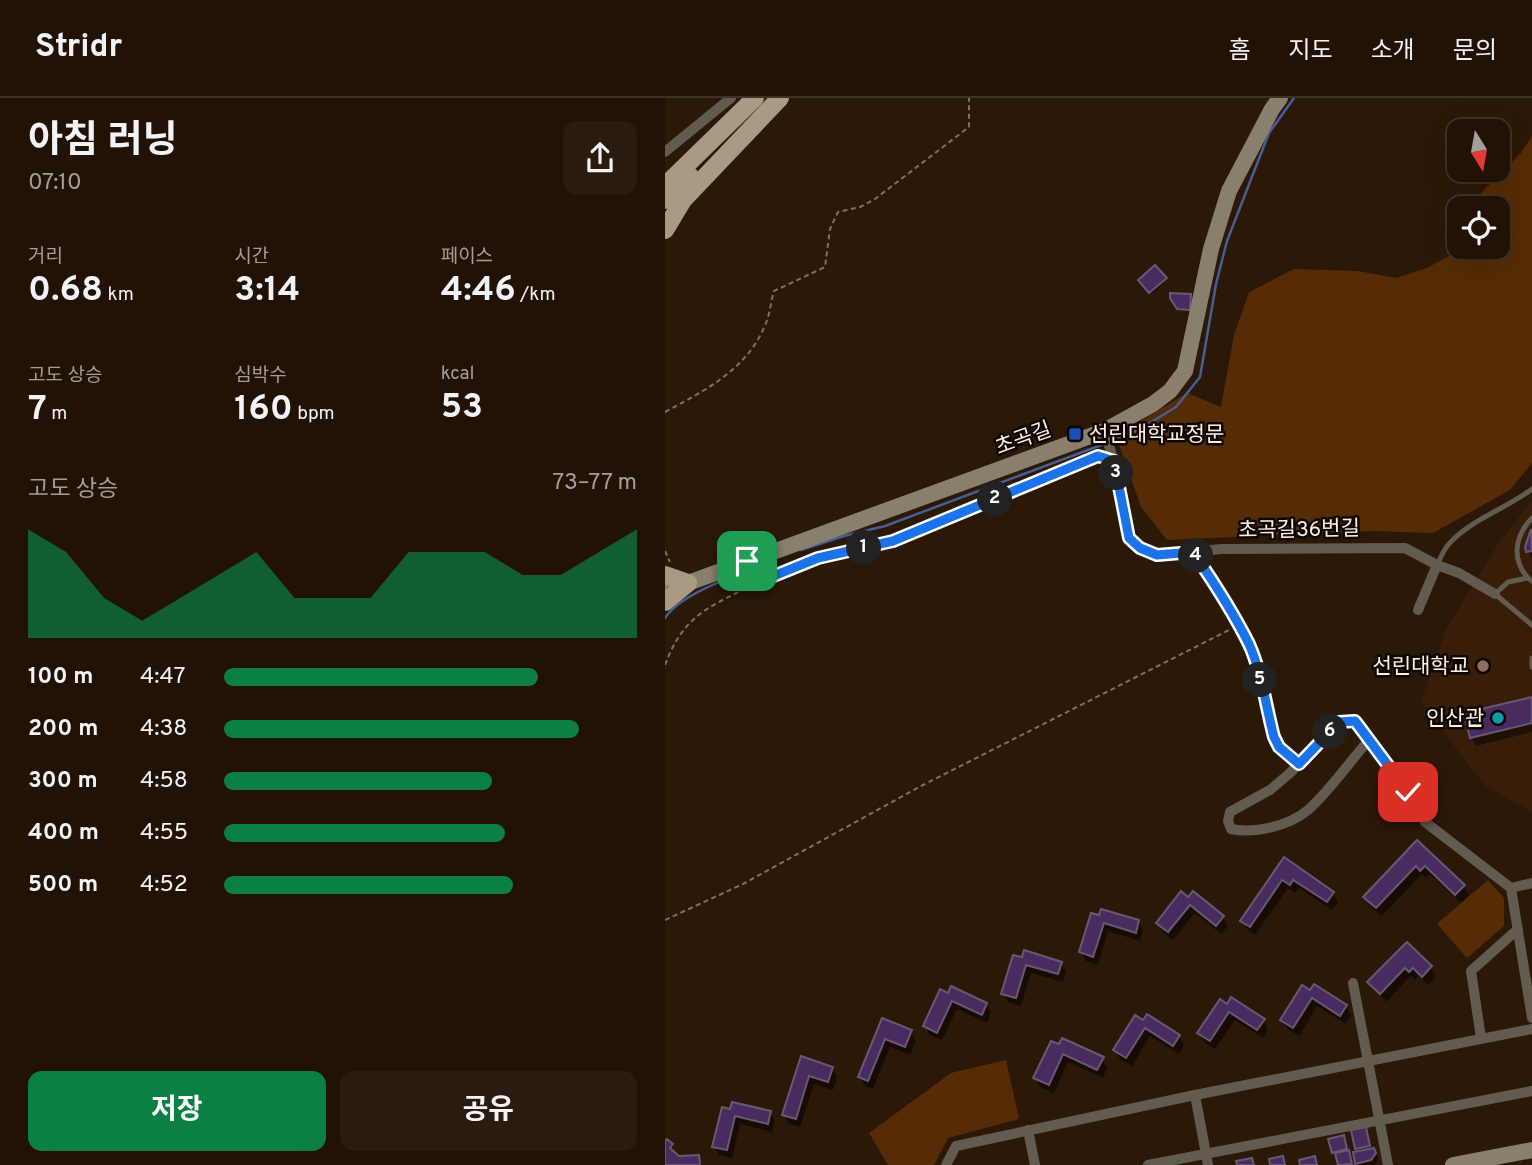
<!DOCTYPE html>
<html lang="ko">
<head>
<meta charset="utf-8">
<style>
  :root { --surface:#211205; --page:#291b0f; --text:#f1f3f6; --muted:#a29e9a; --line:#3e3227; --accent:#0b8043 }
  body { margin:0; font-family:Overpass,"Noto Sans KR",sans-serif; background:var(--page); color:var(--text); height:100vh; display:flex; flex-direction:column; font-size:26px; white-space:nowrap }
  * { box-sizing:border-box; margin:0 }
  p { font-size:23px; color:var(--muted) }
  .icon { flex:none; width:38px; height:38px; fill:none; stroke:currentColor; stroke-width:2; stroke-linecap:round; stroke-linejoin:round }
  .map { position:relative; flex:1; overflow:hidden }
  .details { display:flex; flex-direction:column; background:var(--surface); width:665px }
  .details>* { flex:none }
  .needle { width:46px; rotate:169deg }
  .fabs { position:absolute; left:782px; top:21px; display:grid; gap:14px }
  .fabs a { display:grid; place-items:center; width:63px; height:63px; border-radius:14px; background:var(--surface); box-shadow:0 7px 28px #0002,0 0 0 2px var(--line); font-size:35px }
  .pin { position:absolute; display:grid; place-items:center; width:60px; height:60px; color:#fff; margin:-30px; border-radius:14px; box-shadow:0 4px 10px #0006 }
  .km { position:absolute; width:35px; height:35px; margin:-18px; border-radius:50%; background:#222; color:#fff; font-size:19px; line-height:35px; text-align:center }
  .round { display:grid; place-items:center; flex:none; width:74px; height:74px; border-radius:14px; background:var(--page) }
  .head { display:flex; align-items:center; justify-content:space-between; height:119px; padding:0 28px }
  h1 { font-size:38px; font-weight:700; line-height:52px }
  .metrics { display:grid; grid-template-columns:repeat(3,1fr); gap:10px; height:119px; padding:7px 28px }
  .metrics div { display:grid; align-content:center }
  .metrics b { font-size:35px; font-weight:700 }
  .metrics small { font-size:19px; font-weight:400 }
  .metrics p { font-size:19px }
  .chart { height:196px; padding:14px 28px }
  .chart p { display:flex; justify-content:space-between }
  .chart svg { width:100%; height:126px; margin-top:7px; fill:var(--accent); opacity:.7 }
  .primary-button { display:flex; gap:14px; margin-top:auto; padding:14px 28px }
  .primary-button a { flex:1; height:80px; border-radius:14px; background:var(--accent); color:#fff; font-size:28px; font-weight:700; line-height:80px; text-align:center }
  .primary-button a+a { background:var(--page); color:var(--text) }
  ul { padding:0 28px; list-style:none; font-size:23px }
  li { display:grid; grid-template-columns:112px 84px 1fr; align-items:center; height:52px }
  li i { height:18px; border-radius:9px; background:var(--accent) }
  header { display:flex; align-items:center; gap:42px; box-sizing:border-box; height:98px; padding:0 35px; background:var(--surface); border-bottom:2px solid var(--line) }
  header strong { font-size:33px }
  nav { display:flex; gap:38px; margin-inline-start:auto; font-size:24px }
  main { display:flex; flex:1; min-height:0 }
  .map>svg:first-child { display:block }
  .built { fill:#381e08 }
  .green { fill:#552c05 }
  .shadow { fill:#0007 }
  .lines { fill:none; stroke-linecap:round; stroke-linejoin:round }
  .stream { stroke:#445e96; stroke-width:2.5 }
  .building { fill:#4a2b60; stroke:#675972; stroke-width:2 }
  .path { stroke:#816f60; stroke-width:2; stroke-dasharray:5 3.5; stroke-linecap:butt }
  .lane { stroke:#625b50; stroke-width:5 }
  .street { stroke:#625b50; stroke-width:10 }
  .secondary { stroke:#897f6d; stroke-width:16 }
  .primary { stroke:#a89a83; stroke-width:18 }
  .route-casing { stroke:#fff; stroke-width:14 }
  .route { stroke:#1a73e8; stroke-width:9 }
  .transit-dot { fill:#1a4fb4; stroke:#0e0602; stroke-width:2.5 }
  .education-dot { fill:#8d6e63; stroke:#0e0602; stroke-width:2.5 }
  .culture-dot { fill:#0f9aa8; stroke:#0e0602; stroke-width:2.5 }
  .labels { text-anchor:middle; stroke-width:5; stroke-linejoin:round; paint-order:stroke }
  .poi-label { font-size:21px; fill:#fff0e6; stroke:#0e0602; text-anchor:end }
  .street-label { font-size:21px; fill:#fff0e6; stroke:#0e0602 }
</style>
</head>
<body>
<header>
<strong>Stridr</strong>
<nav><a>홈</a><a>지도</a><a>소개</a><a>문의</a></nav>
</header>
<main>
<section class="details">
<div class="head"><div><h1>아침 러닝</h1><p>07:10</p></div><a class="round"><svg class="icon" aria-label="share" viewBox="0 0 24 24"><path d="M12 15V3M7 8l5-5 5 5M5 13v7h14v-7"/></svg></a></div>
<div class="metrics">
<div><p>거리</p><b>0.68<small> km</small></b></div>
<div><p>시간</p><b>3:14</b></div>
<div><p>페이스</p><b>4:46<small> /km</small></b></div>
</div>
<div class="metrics">
<div><p>고도 상승</p><b>7<small> m</small></b></div>
<div><p>심박수</p><b>160<small> bpm</small></b></div>
<div><p>kcal</p><b>53</b></div>
</div>
<div class="chart"><p><span>고도 상승</span>73–77 m</p>
<svg viewBox="0 0 160 44" preserveAspectRatio="none"><path d="M0 44V6L10 14L20 30L30 38L40 30L50 22L60 14L70 30L80 30L90 30L100 14L110 14L120 14L130 22L140 22L150 14L160 6V44z"/></svg>
</div>
<ul>
<li><b>100 m</b>4:47<i style="width:76%"></i></li>
<li><b>200 m</b>4:38<i style="width:86%"></i></li>
<li><b>300 m</b>4:58<i style="width:65%"></i></li>
<li><b>400 m</b>4:55<i style="width:68%"></i></li>
<li><b>500 m</b>4:52<i style="width:70%"></i></li>
</ul>
<div class="primary-button"><a>저장</a><a>공유</a></div>
</section>
<div class="map">
<svg width="867" height="1067" viewBox="0 0 867 1067">
  <rect width="100%" height="100%" fill="#2c1807"/>
  <!-- built -->
  <path class="built" d="M867 403V714L819 687 756 604 781 531 835 443Z"/>
  <!-- green -->
  <g class="green">
    <path d="M867 38V365L845 392 768 435 706 433 502 442 476 409 451 338 522 295 556 309 569 237 584 194 629 171 693 173 731 180 762 170 800 149H833V110H810L808 103 856 55Z"/>
    <path d="M823 782 839 800V828L802 860 772 826Z"/>
    <path d="M341 962 354 1021 283 1040 269 1067H223L204 1035 286 975Z"/>
  </g>
  <!-- shadow -->
  <g class="shadow">
    <path d="M500 181 501 183 487 196 477 185Z"/>
    <path d="M867 434V461L861 449Z"/>
    <path d="M867 601V634L811 648 806 639Z"/>
    <path d="M752 744 799 788 804 797 796 805 765 776 761 780 757 776 717 818 705 808 700 799Z"/>
    <path d="M619 762 668 795 673 804 667 812 634 790 630 795 623 790 590 837 583 832 577 823Z"/>
    <path d="M517 796 558 819 563 828 556 836 530 815 508 842 498 834 493 825Z"/>
    <path d="M427 817 473 823 478 832 475 843 443 833 433 867 421 863 416 854Z"/>
    <path d="M742 846 766 870 771 878 763 887 754 878 750 882 746 878 721 904 705 884Z"/>
    <path d="M350 859 396 865 401 874 398 884 366 875 356 908 343 904 338 896Z"/>
    <path d="M638 890 681 908 686 917 681 926 652 908 634 938 623 931 617 922Z"/>
    <path d="M276 893 321 906 326 915 322 925 292 911 277 942 265 937 260 928Z"/>
    <path d="M555 903 598 922 603 931 598 940 570 922 550 951 539 944 534 935Z"/>
    <path d="M471 920 514 938 519 947 514 956 485 938 467 968 455 961 450 952Z"/>
    <path d="M218 923 246 934 251 943 245 957 225 949 208 991 200 988 195 979Z"/>
    <path d="M387 945 437 961 442 970 438 980 403 964 389 995 375 989 370 980Z"/>
    <path d="M137 961 167 970 172 979 168 992 149 986 135 1029 124 1026 119 1017Z"/>
    <path d="M58 1011 105 1014 110 1023 107 1034 75 1026 67 1060 54 1057 49 1048Z"/>
    <path d="M700 1031 707 1052 712 1057 713 1062 709 1067H693L692 1065 694 1055 691 1051Z"/>
    <path d="M678 1039 681 1044 688 1067H674L668 1054Z"/>
  </g>
  <g class="lines">
    <!-- stream -->
    <g class="stream">
      <path d="M446 343 475 331 511 309 535 279 551 186 562 143 604 35 629 0"/>
      <path d="M136 452 179 438 220 428 439 346"/>
      <path d="M0 520C14 498 59 482 83 472"/>
    </g>
  </g>
  <!-- building -->
  <g class="building">
    <path d="M490 167 502 180 484 195 473 182Z"/>
    <path d="M505 195 526 196 525 212 512 211 505 200Z"/>
    <path d="M866 431 867 453 861 454 860 449Z"/>
    <path d="M867 599V625L805 640 799 615Z"/>
    <path d="M752 742 800 787 790 797 760 768 755 773 751 768 711 810 698 799Z"/>
    <path d="M619 759 669 794 662 804 628 782 625 787 617 782 585 829 575 823Z"/>
    <path d="M516 793 523 799 528 793 559 818 551 828 525 807 503 834 491 825Z"/>
    <path d="M436 811 474 822 471 835 439 825 428 859 414 854 426 815 434 817Z"/>
    <path d="M742 844 767 868 757 879 748 870 744 874 740 870 715 896 702 884Z"/>
    <path d="M359 852 397 864 393 876 361 867 351 900 336 896 348 857 357 859Z"/>
    <path d="M649 886 682 907 675 918 647 900 628 930 615 922 637 887 645 892Z"/>
    <path d="M286 888 322 905 317 917 287 903 272 935 258 928 275 891 283 895Z"/>
    <path d="M566 899 600 921 592 932 564 914 545 943 532 935 555 901 562 906Z"/>
    <path d="M482 916 515 937 508 948 480 930 461 960 448 952 470 917 478 922Z"/>
    <path d="M217 920 247 932 240 949 220 941 203 983 193 979Z"/>
    <path d="M397 940 439 959 432 972 398 956 384 987 368 980 386 943 394 946Z"/>
    <path d="M136 958 168 969 163 984 144 978 131 1021 117 1017Z"/>
    <path d="M67 1004 106 1013 103 1026 70 1018 62 1052 47 1049 57 1009 65 1011Z"/>
    <path d="M701 1029 705 1048 690 1051 686 1032Z"/>
    <path d="M679 1037 682 1051 667 1055 663 1041Z"/>
    <path d="M2 1041 8 1046 5 1050 14 1058 34 1057 35 1067H0V1043Z"/>
    <path d="M709 1050 711 1055 706 1062 690 1066 688 1054Z"/>
    <path d="M684 1052 687 1066 673 1067 670 1055Z"/>
    <path d="M618 1058 620 1067H605L604 1061Z"/>
    <path d="M650 1058 652 1067H635L634 1062Z"/>
    <path d="M587 1060 589 1067H572L571 1063Z"/>
  </g>
  <g class="lines">
    <!-- path -->
    <g class="path">
      <path d="M0 314C41 292 83 271 101 225 105 215 106 203 109 193L160 169 165 131 173 114 195 109 210 101 304 29V0"/>
      <path d="M0 453 5 464"/>
      <path d="M97 483 153 460 228 443 329 401"/>
      <path d="M0 567C17 521 40 510 82 490"/>
      <path d="M0 822 78 786 256 688 566 531"/>
    </g>
    <!-- lane -->
    <g class="lane">
      <path d="M337 398 433 358 448 363"/>
      <path d="M83 466 89 486"/>
      <path d="M772 467C775 461 778 453 783 447 804 422 841 411 867 391"/>
      <path d="M863 480C846 461 850 438 867 420"/>
      <path d="M867 483 863 480 843 484 830 496 867 527"/>
      <path d="M867 560V569"/>
    </g>
    <!-- street -->
    <g class="street">
      <path d="M0 54 66 0"/>
      <path d="M439 333 449 363 464 440 475 450 492 457 557 451 740 450 772 467 794 475 830 496"/>
      <path d="M528 454C548 483 568 514 583 546 597 575 601 609 609 639L614 649 634 666"/>
      <path d="M753 512 772 467"/>
      <path d="M704 642C685 663 664 694 643 712 624 728 589 736 566 731L563 723 565 714 605 692 625 675 674 624 689 623 743 694 760 724 846 790 867 920"/>
      <path d="M846 790 867 785"/>
      <path d="M688 885 723 1067"/>
      <path d="M816 940 806 873 853 831"/>
      <path d="M530 997 543 1067"/>
      <path d="M363 1032 370 1067"/>
      <path d="M281 1067 291 1048 530 997 867 931"/>
      <path d="M483 1067 867 993"/>
    </g>
    <!-- secondary -->
    <g class="secondary">
      <path d="M0 490 23 485 439 333 488 306 505 293 520 273 546 151 564 93 607 11 615 0"/>
      <path d="M788 1067 867 1052"/>
    </g>
    <!-- primary -->
    <g class="primary">
      <path d="M5 83 90 0"/>
      <path d="M0 102 25 78"/>
      <path d="M0 132 18 102 115 0"/>
      <path d="M0 477 23 485"/>
      <path d="M0 504 23 485"/>
    </g>
  </g>
  <g class="lines">
    <defs>
      <path id="route" d="M82 463 89 486 153 460 228 443 433 358 449 363 464 440 475 450 492 457 528 454C548 483 568 514 584 546 597 575 601 609 609 639L614 649 634 666 674 624 690 623 743 694"/>
    </defs>
    <!-- route casing -->
    <use href="#route" class="route-casing"/>
    <!-- route -->
    <use href="#route" class="route"/>
  </g>
  <!-- markers -->
  <rect class="transit-dot" x="403" y="329" width="14" height="14" rx="3.5"/>
  <circle class="education-dot" cx="818" cy="568" r="7"/>
  <circle class="culture-dot" cx="833" cy="620" r="7"/>
  <g class="labels">
    <!-- poi labels -->
    <g class="poi-label">
      <text x="424" y="343" text-anchor="start">선린대학교정문</text>
      <text x="804" y="575">선린대학교</text>
      <text x="819" y="627">인산관</text>
    </g>
    <!-- street labels -->
    <g class="street-label">
      <text transform="translate(358 340) rotate(-20)" y="7">초곡길</text>
      <text transform="translate(634 431) rotate(-1)" y="7">초곡길36번길</text>
    </g>
  </g>
</svg>
<div class="fabs">
<a><svg class="needle" viewBox="-14 -14 28 28"><path d="M0-13l5 13h-10z" fill="#e53935"/><path d="M0 13l5-13h-10z" fill="#a29e9a"/></svg></a>
<a><svg class="icon" aria-label="locate" viewBox="0 0 24 24"><circle cx="12" cy="12" r="6"/><path d="M12 2v4M12 18v4M2 12h4M18 12h4"/></svg></a>
</div>
<div class="pin" style="left:82px;top:463px;background:#1e9e55"><svg class="icon" aria-label="arrive" viewBox="0 0 24 24"><path d="M6 21V4h12l-3 4 3 4H6"/></svg></div>
<div class="pin" style="left:743px;top:694px;background:#d93025"><svg class="icon" aria-label="check" viewBox="0 0 24 24"><path d="M5 12l5 5 9-10"/></svg></div>
<b class="km" style="left:199px;top:450px">1</b>
<b class="km" style="left:330px;top:401px">2</b>
<b class="km" style="left:451px;top:375px">3</b>
<b class="km" style="left:531px;top:458px">4</b>
<b class="km" style="left:595px;top:582px">5</b>
<b class="km" style="left:665px;top:634px">6</b>
</div>
</main>
</body>
</html>
